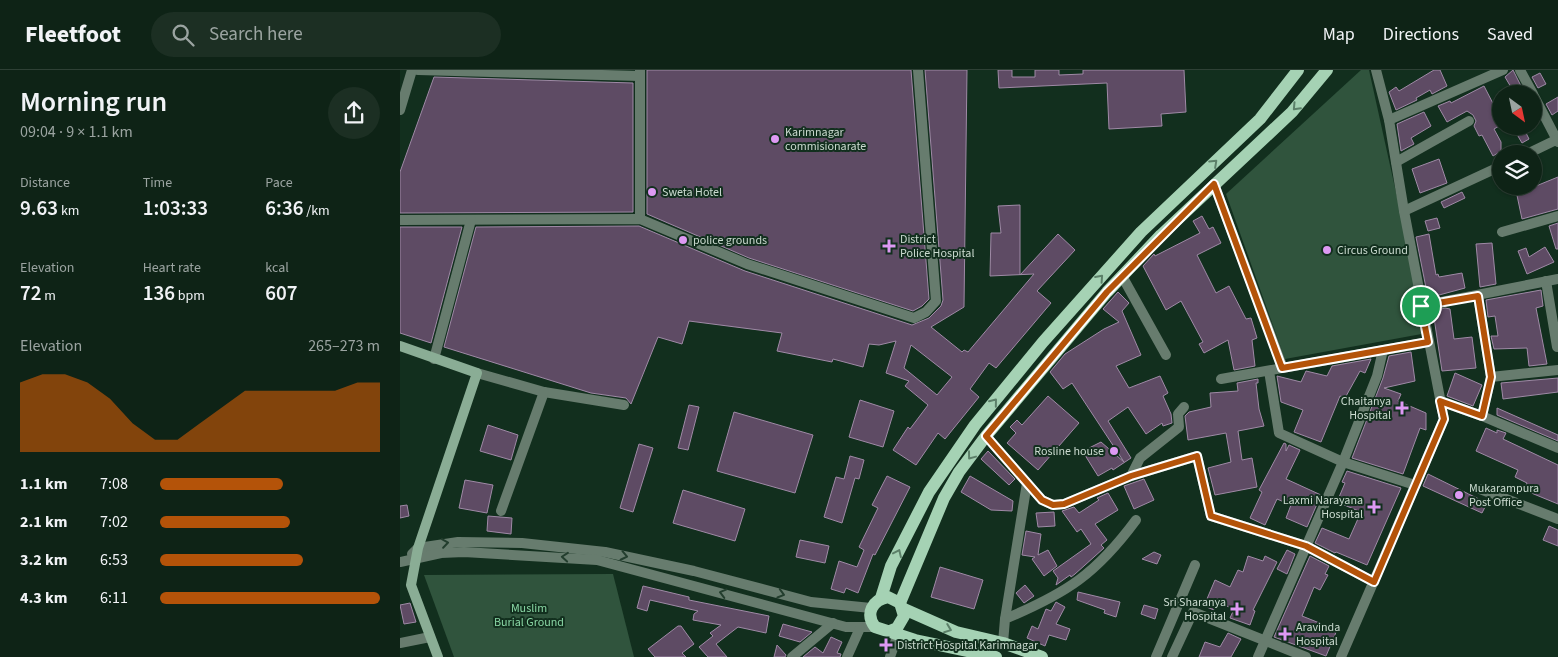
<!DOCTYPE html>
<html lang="en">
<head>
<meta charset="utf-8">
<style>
  :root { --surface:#0e2316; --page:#1c2f23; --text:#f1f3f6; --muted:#9ba4a1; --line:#2e4035; --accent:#b45309 }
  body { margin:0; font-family:"Source Sans 3",sans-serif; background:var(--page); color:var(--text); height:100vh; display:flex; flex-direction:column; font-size:19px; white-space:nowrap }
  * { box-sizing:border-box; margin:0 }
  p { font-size:16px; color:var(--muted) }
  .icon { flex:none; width:28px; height:28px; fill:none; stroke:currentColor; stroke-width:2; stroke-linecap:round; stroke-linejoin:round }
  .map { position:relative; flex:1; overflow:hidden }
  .side { display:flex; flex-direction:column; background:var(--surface); width:400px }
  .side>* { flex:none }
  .needle { width:32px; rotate:147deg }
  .controls { position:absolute; left:1092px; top:15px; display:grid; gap:10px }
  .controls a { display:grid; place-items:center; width:50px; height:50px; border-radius:50%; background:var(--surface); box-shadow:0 1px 4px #0004,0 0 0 1px var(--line); font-size:25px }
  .pin { position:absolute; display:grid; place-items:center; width:42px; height:42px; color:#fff; margin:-21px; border:2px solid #fff; border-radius:50%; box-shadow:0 1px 5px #0007 }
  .round { display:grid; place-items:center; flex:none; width:52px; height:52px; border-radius:26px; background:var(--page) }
  .head { display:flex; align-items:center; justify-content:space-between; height:85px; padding:0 20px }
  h1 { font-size:28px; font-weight:600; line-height:38px }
  .stats { display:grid; grid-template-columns:repeat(3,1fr); gap:8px; height:85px; padding:5px 20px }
  .stats div { display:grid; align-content:center }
  .stats b { font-size:21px; font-weight:600 }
  .stats small { font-size:14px; font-weight:400 }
  .stats p { font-size:14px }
  .chart { height:140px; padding:10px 20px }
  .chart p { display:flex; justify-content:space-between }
  .chart svg { width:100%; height:90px; margin-top:5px; fill:var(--accent); opacity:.7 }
  ul { padding:0 20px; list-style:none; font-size:16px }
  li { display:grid; grid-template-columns:80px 60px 1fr; align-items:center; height:38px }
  li i { height:12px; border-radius:6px; background:var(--accent) }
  header { display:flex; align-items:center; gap:30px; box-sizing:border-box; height:70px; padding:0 25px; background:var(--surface); border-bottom:1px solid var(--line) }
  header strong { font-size:24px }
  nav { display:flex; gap:28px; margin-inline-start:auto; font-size:18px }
  .search { width:350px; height:45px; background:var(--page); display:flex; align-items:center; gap:12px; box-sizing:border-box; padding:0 18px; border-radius:28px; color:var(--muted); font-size:19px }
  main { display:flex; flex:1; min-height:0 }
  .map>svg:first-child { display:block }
  .green { fill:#30543d }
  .building { fill:#5e4b64; stroke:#9f8aa6; fill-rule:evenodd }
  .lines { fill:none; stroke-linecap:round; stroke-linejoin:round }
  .street { stroke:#677c6e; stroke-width:10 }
  .secondary { stroke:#8aad95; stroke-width:10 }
  .primary { stroke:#a5d2b4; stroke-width:12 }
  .oneway { stroke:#5c8069 }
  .oneway2 { stroke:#233e2e }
  .route-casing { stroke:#fff; stroke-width:10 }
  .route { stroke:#b45309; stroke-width:6 }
  .poi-dot { fill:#dd99f3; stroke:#122f1e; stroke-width:2 }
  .labels { text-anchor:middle; stroke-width:4; stroke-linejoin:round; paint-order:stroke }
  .poi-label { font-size:12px; fill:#cadacf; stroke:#122f1e; text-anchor:start }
  .park-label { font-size:12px; fill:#8ad7a5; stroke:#122f1e }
</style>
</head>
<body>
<header>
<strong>Fleetfoot</strong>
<div class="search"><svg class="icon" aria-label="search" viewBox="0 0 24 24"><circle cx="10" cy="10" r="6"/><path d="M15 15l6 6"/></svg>Search here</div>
<nav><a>Map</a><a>Directions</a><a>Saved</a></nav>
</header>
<main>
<section class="side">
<div class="head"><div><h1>Morning run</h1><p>09:04 · 9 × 1.1 km</p></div><a class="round"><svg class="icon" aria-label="share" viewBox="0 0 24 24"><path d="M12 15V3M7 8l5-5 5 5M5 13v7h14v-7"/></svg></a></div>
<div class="stats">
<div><p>Distance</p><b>9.63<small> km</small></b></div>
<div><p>Time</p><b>1:03:33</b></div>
<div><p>Pace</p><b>6:36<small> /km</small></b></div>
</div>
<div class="stats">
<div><p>Elevation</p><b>72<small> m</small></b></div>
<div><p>Heart rate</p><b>136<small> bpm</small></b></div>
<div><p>kcal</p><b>607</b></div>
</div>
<div class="chart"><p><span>Elevation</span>265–273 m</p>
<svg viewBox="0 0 160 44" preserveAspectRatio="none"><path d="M0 44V10L10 6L20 6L30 10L40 18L50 30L60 38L70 38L80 30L90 22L100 14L110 14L120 14L130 14L140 14L150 10L160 10V44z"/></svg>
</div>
<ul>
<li><b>1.1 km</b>7:08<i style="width:56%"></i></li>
<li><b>2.1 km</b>7:02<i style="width:59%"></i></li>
<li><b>3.2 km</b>6:53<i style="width:65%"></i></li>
<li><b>4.3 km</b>6:11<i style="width:100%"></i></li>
</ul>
</section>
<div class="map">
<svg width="1158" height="587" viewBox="0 0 1158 587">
  <rect width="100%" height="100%" fill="#122f1e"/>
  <!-- green -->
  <g class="green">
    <path d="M961 0H969L1027 263 885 289 826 124Z"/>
    <path d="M213 504 234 587H54L24 505Z"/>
  </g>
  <!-- building -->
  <g class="building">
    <path d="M247 0H511L529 229 522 236 513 241 349 188 247 144Z"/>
    <path d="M525 0H567L564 237 531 257 562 282 564 280 568 282 634 204 590 206 591 163H601L598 136 620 135V205L658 164 675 180 637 221 651 233 596 298 589 293 570 319 579 327 545 369 538 363 516 395 493 380 508 357 510 359 528 335 505 316 509 311 486 303 496 271 479 275 469 274 463 297 433 289 432 292 377 281 382 263 289 251 282 274 258 267 231 334 226 328 191 323 44 277 76 157 239 156 345 201 512 255 529 248 541 236 543 230ZM511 275 552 307 537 325 504 298Z"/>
    <path d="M598 0H612V7H635V0H659V5L683 4V0H784L786 42 761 44 762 56 709 59 707 13 599 18Z"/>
    <path d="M1034 0H1040L1047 16 1032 24 1030 20 1016 28 1017 30 996 40 989 22 996 17 999 21Z"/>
    <path d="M1113 0 1124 22 1121 24H1115L1105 7Z"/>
    <path d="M1140 3 1146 14 1138 18 1132 7Z"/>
    <path d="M34 7 233 13V142L0 143V102Z"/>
    <path d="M1084 16 1101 49V55L1094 59 1101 72V81L1093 86 1082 65 1079 66 1074 56 1076 51 1073 45 1067 41 1047 52 1038 36 1050 31 1051 33Z"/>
    <path d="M1158 27V41L1152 45 1146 34Z"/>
    <path d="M1024 42 1031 56 1011 68 1014 74 1001 81 997 54Z"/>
    <path d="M1123 57 1129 69 1122 73 1115 61Z"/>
    <path d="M1039 89 1047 113 1020 123 1012 99Z"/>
    <path d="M1158 107V139L1122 149 1115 116H1136Z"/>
    <path d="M1062 122 1065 128 1044 138 1041 132Z"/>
    <path d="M802 146 809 159 813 157 821 173 797 185 816 223 829 216 846 249 851 248 857 268 852 270 855 296 834 300 828 270 804 283 799 274 803 272 781 231 766 240 743 196 754 184 755 186 800 163 793 151Z"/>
    <path d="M1037 148 1040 158 1028 161 1025 151Z"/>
    <path d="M1158 153V179H1156L1149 156Z"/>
    <path d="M0 157H62L31 273 0 263Z"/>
    <path d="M1029 164 1036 205 1038 204 1039 207 1062 203 1065 218 1028 228 1016 167Z"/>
    <path d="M1092 173 1096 214 1080 217 1076 174Z"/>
    <path d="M1145 177 1154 192 1127 204 1118 181 1126 178 1129 187Z"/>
    <path d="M1141 220 1143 236 1136 238 1147 294 1129 296 1127 278 1094 279 1091 266H1098L1095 246 1088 247 1086 230Z"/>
    <path d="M718 222 729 233 722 241 741 285 716 296 729 318 760 306 768 323 763 326 771 344 772 353 763 356 762 353 746 364 728 337 708 351 731 388 713 400 712 398 698 406 683 382 691 377 701 372 724 392 672 313 663 319 650 302 665 284 704 259 719 252 703 239Z"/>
    <path d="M1045 238 1050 239 1054 269 1072 267 1076 298 1042 301 1033 241Z"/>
    <path d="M1011 282 1015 311 984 318 1001 324 998 331 1026 343V360L1020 358 1003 404 952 388 983 308 989 286Z"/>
    <path d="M971 289 965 303 960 301 945 328 940 326 921 372 894 362 903 340 881 332 877 306 901 312 906 301 927 306 932 296Z"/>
    <path d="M1055 303 1082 315 1073 336 1047 326Z"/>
    <path d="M1158 308V322L1103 329 1101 313Z"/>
    <path d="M858 309V313H856L859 339 864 356 838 361 842 390 852 388 857 417 815 425 808 398 831 392 826 363 788 370 785 346 789 342 811 337 810 323 838 321 837 313Z"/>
    <path d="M648 326 679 353 638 400 607 373 616 363 610 357 617 350 622 355Z"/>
    <path d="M460 330 494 341 483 377 449 367Z"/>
    <path d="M289 335 299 337 288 380 278 378Z"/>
    <path d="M1097 338 1158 365V371L1097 345Z"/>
    <path d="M334 342 413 365 395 423 317 401Z"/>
    <path d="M88 355 118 365 111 390 80 381Z"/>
    <path d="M1086 358 1097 363V360L1106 363 1103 369 1158 395V434L1124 420 1127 413 1115 407 1118 400 1076 381Z"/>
    <path d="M884 373 886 374V381L889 375 900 380 886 409 921 425 907 457 886 448 891 435 877 429 865 455 850 448 862 422 859 420Z"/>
    <path d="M239 374 253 378 233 442 220 438Z"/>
    <path d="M588 381 615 409 609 415 581 389Z"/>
    <path d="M450 386 464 390 459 409 455 408 442 453 424 447 436 407 444 409Z"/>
    <path d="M947 401 1001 418 967 495 936 482 935 483 915 473 922 458 949 469 961 442 937 432 945 413 942 412Z"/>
    <path d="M1028 404 1087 433 1082 443 1023 416Z"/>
    <path d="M487 406 510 417 475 485 473 484 458 523 446 518 444 523 431 519 439 491 457 497 464 480 459 477 478 438 472 435Z"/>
    <path d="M570 406 613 431 612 441 591 440 561 422Z"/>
    <path d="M744 409 754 430 734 439 724 416Z"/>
    <path d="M65 410 93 415 87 443 59 438Z"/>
    <path d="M283 420 345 439 335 471 273 453Z"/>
    <path d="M708 423 718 440 695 454 707 470 701 475 704 478 675 504 671 507 670 505 656 515 658 508 653 501 691 474 681 459 677 462 662 441 674 437 679 443 699 430 697 428Z"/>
    <path d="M7 435 9 446 0 448V436Z"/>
    <path d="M654 442 655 456 638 457 636 443Z"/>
    <path d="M88 446 112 448 111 464 87 461Z"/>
    <path d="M1149 456 1158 460V476L1143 470Z"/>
    <path d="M626 461 641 464 638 485 648 480 657 496 644 506 632 489 635 487 622 485Z"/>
    <path d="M400 470 429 476 425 493 396 487Z"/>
    <path d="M887 480 895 484 887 504 877 499Z"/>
    <path d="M754 482 761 485 757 494 742 489Z"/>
    <path d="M848 486 863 491 865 486 877 492 853 540 855 541 850 555 830 548 834 539 817 532 814 540 804 536 815 510 830 517 838 500 843 502Z"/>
    <path d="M910 486 929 496 925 504 928 505 920 520 914 517 902 546 937 560 926 586 874 567Z"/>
    <path d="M540 497 583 510 574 539 531 527Z"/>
    <path d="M625 515 634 526 624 533 616 523Z"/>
    <path d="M243 516 289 527V530L369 546 366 563 338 557 316 574 327 587H308L299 577 313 566 310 563 321 555 293 550 294 544 298 541 250 530 247 541 237 538Z"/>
    <path d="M678 522 720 532 716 547 704 543 705 540 677 530Z"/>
    <path d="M656 532 665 537 656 554 670 559 666 570 649 565 645 576 627 568 632 556 638 559 646 539 651 541Z"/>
    <path d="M10 533 16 552 4 554 0 535Z"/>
    <path d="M744 535 758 539 755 549 741 544Z"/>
    <path d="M383 554 412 562 400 572 379 566Z"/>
    <path d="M278 556H281L294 574 282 583 286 587H255L248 579Z"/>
    <path d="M828 563 841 569 831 587H799L805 572 820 577Z"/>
    <path d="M431 567 442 572 437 583 441 584 440 587H403L415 577 423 583Z"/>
    <path d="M377 575 386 585 385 587H374Z"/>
  </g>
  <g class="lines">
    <!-- street -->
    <g class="street">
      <path d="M18 0 239 6"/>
      <path d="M1120 0 1133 24"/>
      <path d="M240 1V149"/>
      <path d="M1134 26 1158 72"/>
      <path d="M0 40 12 0"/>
      <path d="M989 50 1103 0"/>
      <path d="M1127 84 1158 69"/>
      <path d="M996 92 1069 51"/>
      <path d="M814 114 883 298"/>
      <path d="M1004 141 1101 96"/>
      <path d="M0 150 240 149 347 194 514 248 526 242 536 231 518 0"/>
      <path d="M1102 162 1158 146"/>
      <path d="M722 206 766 285"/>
      <path d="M1146 211 1157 277"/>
      <path d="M1078 226 1091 307 1082 346"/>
      <path d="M1021 236 1158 209"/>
      <path d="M34 289 71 150"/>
      <path d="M869 301 879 363 943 392 1015 415"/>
      <path d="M77 303 144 322 224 335"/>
      <path d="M1091 307 1158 300"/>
      <path d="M821 309 1029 272"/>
      <path d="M1040 331 1082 346 1158 378"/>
      <path d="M586 366 642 430 653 435 664 434 731 406 797 386 811 446 906 476 974 512"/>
      <path d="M731 406 740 388 779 357 778 344 784 337"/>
      <path d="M1080 419 1158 449"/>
      <path d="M101 441 144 322"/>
      <path d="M12 484 18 478 58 472 122 473 205 482 294 501 411 532 471 538"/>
      <path d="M0 492 41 483 64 482 197 490 446 557H475"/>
      <path d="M605 549 627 413"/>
      <path d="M0 573 30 567"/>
      <path d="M603 573 605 549C667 523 696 504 736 450"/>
      <path d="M392 587 433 553"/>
      <path d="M447 587 460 558"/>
      <path d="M490 587 498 564"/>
      <path d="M756 587 795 495"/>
      <path d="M772 587 793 542 906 587"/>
      <path d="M858 587 943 392 977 306 983 280"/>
      <path d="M941 587 1044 349 1004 141 989 50 976 0"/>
    </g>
    <!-- secondary -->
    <path class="secondary" d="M0 276 77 303 18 478 11 515 38 587"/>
    <!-- primary -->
    <g class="primary">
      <path d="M481 528 491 496 529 422 575 355 643 272 741 162 860 49 898 0"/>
      <path d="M500 533 544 428 559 402 586 366 707 222 761 165 892 42 927 0"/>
      <path d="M504 539 556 562 603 573 642 587"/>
      <path d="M490 561 497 558 504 546 500 533 488 527C472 530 465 544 475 557L515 570 596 587"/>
    </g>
  </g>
  <!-- one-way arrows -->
  <defs><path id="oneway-chevron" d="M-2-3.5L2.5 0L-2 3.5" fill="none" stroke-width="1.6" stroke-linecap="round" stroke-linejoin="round" transform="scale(1.25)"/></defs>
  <g class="oneway">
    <use href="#oneway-chevron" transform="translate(896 37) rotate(133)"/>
    <use href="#oneway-chevron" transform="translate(814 93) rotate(-43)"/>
    <use href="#oneway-chevron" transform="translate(700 208) rotate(-48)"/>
    <use href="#oneway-chevron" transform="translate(594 332) rotate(-51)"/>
    <use href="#oneway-chevron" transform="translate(571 386) rotate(127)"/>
    <use href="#oneway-chevron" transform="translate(498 483) rotate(-65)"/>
    <use href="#oneway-chevron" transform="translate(548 559) rotate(21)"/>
  </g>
  <g class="oneway2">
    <use href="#oneway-chevron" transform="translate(45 473) rotate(-8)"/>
    <use href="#oneway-chevron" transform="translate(224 486) rotate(12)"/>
    <use href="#oneway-chevron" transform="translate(165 487) rotate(-175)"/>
    <use href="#oneway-chevron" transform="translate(323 523) rotate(-165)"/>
    <use href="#oneway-chevron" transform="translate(381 524) rotate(16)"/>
  </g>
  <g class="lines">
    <defs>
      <path id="route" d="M814 114 882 298 1028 272 1021 236 1078 226 1091 307 1082 346 1040 331 1044 349 974 512 906 476 811 446 797 386 731 406 664 434 653 435 642 430 586 366 707 222Z"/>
    </defs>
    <!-- route casing -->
    <use href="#route" class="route-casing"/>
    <!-- route -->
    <use href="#route" class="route"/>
  </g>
  <!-- markers -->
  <g class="poi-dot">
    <circle cx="375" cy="69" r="5"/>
    <circle cx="252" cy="122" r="5"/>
    <circle cx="283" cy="170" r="5"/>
    <path d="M486.5 168.5h5v5h5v5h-5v5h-5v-5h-5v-5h5z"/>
    <circle cx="927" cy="180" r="5"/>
    <path d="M999.5 330.5h5v5h5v5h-5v5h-5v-5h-5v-5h5z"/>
    <circle cx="714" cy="381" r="5"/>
    <circle cx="1059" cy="425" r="5"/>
    <path d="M971.5 429.5h5v5h5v5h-5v5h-5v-5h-5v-5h5z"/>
    <path d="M834.5 531.5h5v5h5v5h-5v5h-5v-5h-5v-5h5z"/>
    <path d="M882.5 556.5h5v5h5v5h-5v5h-5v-5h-5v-5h5z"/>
    <path d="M483.5 567.5h5v5h5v5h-5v5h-5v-5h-5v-5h5z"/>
  </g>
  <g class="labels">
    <!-- poi labels -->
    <g class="poi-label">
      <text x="385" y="66">Karimnagar<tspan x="385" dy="14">commisionarate</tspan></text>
      <text x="262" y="126">Sweta Hotel</text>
      <text x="500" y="173">District<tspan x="500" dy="14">Police Hospital</tspan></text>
      <text x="293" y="174">police grounds</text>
      <text x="937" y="184">Circus Ground</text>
      <text x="991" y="335" text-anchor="end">Chaitanya<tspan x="991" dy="14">Hospital</tspan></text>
      <text x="704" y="385" text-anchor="end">Rosline house</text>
      <text x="1069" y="422">Mukarampura<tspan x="1069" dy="14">Post Office</tspan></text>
      <text x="963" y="434" text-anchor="end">Laxmi Narayana<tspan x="963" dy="14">Hospital</tspan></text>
      <text x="826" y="536" text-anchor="end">Sri Sharanya<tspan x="826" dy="14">Hospital</tspan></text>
      <text x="896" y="561">Aravinda<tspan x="896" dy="14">Hospital</tspan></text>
      <text x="497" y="579">District Hospital Karimnagar</text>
    </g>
    <!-- park labels -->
    <g class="park-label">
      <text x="129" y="542">Muslim<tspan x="129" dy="14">Burial Ground</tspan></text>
    </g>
  </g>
</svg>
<div class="controls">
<a><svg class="needle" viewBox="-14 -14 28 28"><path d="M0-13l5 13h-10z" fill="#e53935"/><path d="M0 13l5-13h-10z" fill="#9ba4a1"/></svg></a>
<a><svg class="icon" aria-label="layers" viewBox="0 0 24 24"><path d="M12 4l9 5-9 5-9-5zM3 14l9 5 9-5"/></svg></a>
</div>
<div class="pin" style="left:1021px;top:236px;background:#1e9e55"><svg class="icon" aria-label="arrive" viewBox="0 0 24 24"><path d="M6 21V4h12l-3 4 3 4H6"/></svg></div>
</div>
</main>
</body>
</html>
